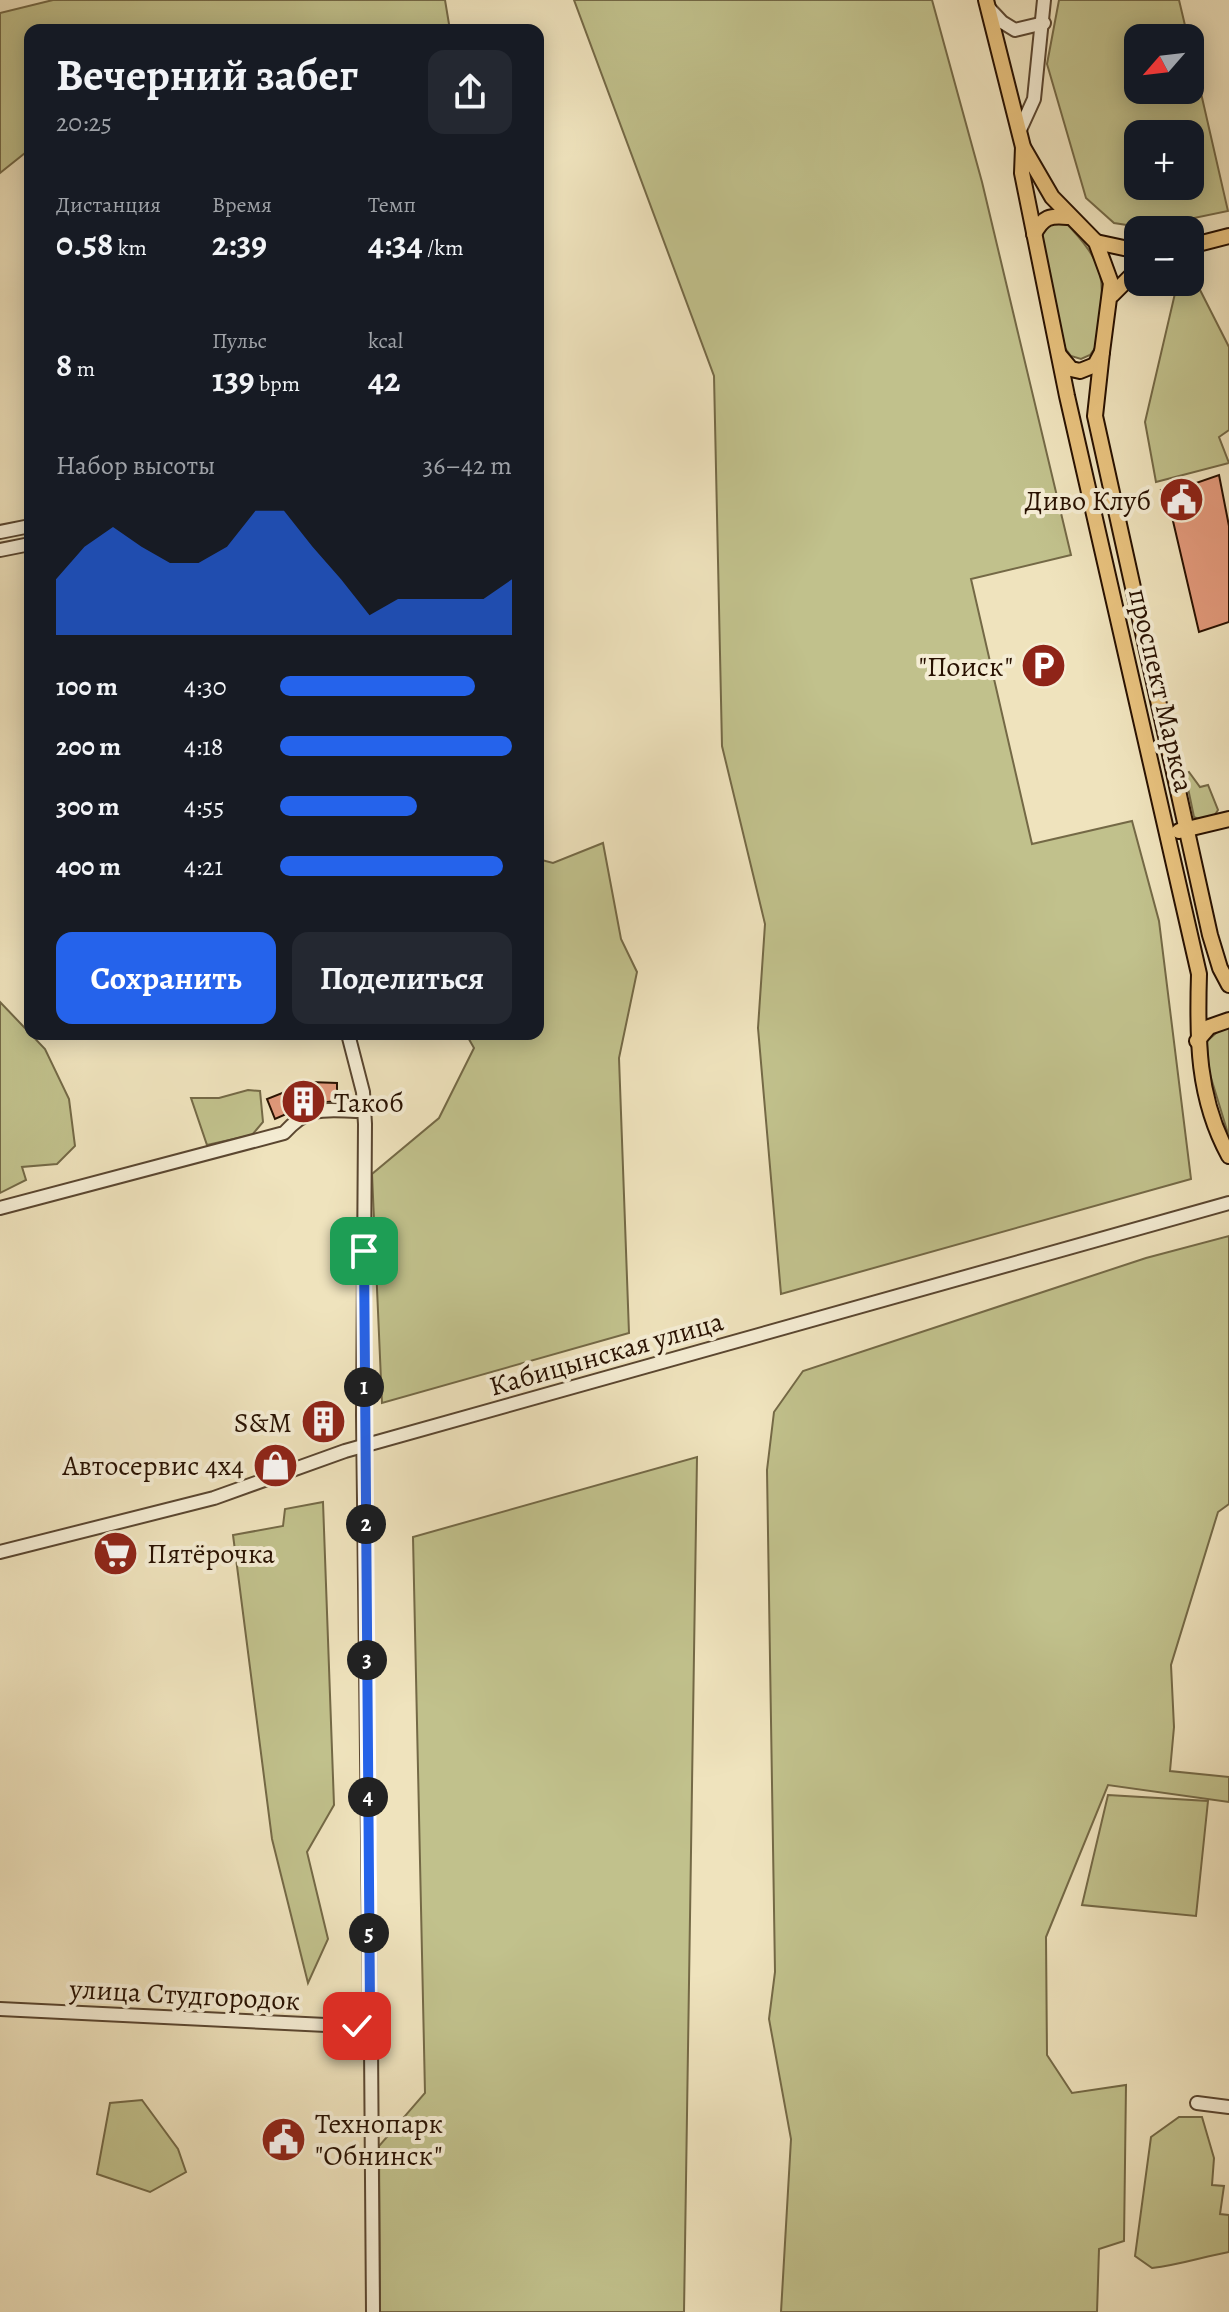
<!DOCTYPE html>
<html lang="ru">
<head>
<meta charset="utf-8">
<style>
  :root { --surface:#171b24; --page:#242831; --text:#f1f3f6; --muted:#9ea1a6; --accent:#2563eb }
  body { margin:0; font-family:Alegreya,serif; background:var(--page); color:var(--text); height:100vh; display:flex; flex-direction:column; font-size:30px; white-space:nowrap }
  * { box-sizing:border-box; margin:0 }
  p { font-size:26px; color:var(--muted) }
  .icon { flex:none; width:44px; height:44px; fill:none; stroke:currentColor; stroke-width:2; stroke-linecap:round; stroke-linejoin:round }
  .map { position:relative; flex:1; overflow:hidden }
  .sheet { position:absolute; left:24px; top:24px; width:520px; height:1016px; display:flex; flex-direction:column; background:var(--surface); border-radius:16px; box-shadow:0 4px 20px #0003 }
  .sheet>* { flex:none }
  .needle { width:52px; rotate:242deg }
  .buttons { position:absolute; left:1124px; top:24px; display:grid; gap:16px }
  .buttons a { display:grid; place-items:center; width:80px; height:80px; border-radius:16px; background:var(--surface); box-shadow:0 4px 20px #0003; font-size:40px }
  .pin { position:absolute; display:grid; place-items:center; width:68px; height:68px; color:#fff; margin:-34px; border-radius:16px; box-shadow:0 4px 12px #0006 }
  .km { position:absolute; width:40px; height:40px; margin:-20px; border-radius:50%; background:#222; color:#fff; font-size:22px; line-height:40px; text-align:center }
  .round { display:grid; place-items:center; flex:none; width:84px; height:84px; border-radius:16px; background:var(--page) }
  .headline { display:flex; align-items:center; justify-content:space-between; height:136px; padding:0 32px }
  h1 { font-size:44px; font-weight:600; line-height:60px }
  .figures { display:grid; grid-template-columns:repeat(3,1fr); gap:12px; height:136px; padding:8px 32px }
  .figures div { display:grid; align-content:center }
  .figures b { font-size:34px; font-weight:600 }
  .figures small { font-size:22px; font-weight:400 }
  .figures p { font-size:22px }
  .chart { height:224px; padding:16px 32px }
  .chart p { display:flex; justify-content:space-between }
  .chart svg { width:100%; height:144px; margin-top:8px; fill:var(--accent); opacity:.7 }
  .cta { display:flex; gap:16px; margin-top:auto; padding:16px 32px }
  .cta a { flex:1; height:92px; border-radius:16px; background:var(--accent); color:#fff; font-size:32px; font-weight:600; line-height:92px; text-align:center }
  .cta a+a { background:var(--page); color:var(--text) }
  ul { padding:0 32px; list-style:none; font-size:26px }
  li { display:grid; grid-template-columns:128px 96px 1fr; align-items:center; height:60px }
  li i { height:20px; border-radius:10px; background:var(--accent) }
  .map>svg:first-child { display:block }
  .green { fill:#c1c18c; stroke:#746946; stroke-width:2; fill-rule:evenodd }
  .building { fill:#e39a7c; stroke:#281101; stroke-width:2 }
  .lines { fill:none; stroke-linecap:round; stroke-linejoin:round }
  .minor-casing { stroke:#5a4630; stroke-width:16 }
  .major-casing { stroke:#281101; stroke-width:18 }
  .minor { stroke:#f5edd4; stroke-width:12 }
  .major { stroke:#e8c27e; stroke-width:14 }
  .route-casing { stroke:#fff; stroke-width:16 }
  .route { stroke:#2563eb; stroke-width:10 }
  .labels { text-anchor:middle; stroke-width:8; stroke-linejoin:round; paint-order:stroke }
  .poi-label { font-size:28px; fill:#281101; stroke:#f5edd4; text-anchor:end }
  .street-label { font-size:28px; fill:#281101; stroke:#f5edd4 }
</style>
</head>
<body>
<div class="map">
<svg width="1229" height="2312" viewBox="0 0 1229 2312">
  <rect width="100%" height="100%" fill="#efe3bd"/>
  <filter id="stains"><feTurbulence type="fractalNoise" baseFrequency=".0025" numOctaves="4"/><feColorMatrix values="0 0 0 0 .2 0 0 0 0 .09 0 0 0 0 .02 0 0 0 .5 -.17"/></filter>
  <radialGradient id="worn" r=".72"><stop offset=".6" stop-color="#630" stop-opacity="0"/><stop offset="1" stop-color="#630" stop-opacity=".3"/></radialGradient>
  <!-- green -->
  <g class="green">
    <path d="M53 0H445L450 30H30V149L0 173V13Z"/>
    <path d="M574 0H932L982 182 1071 555 971 579 1032 844 1132 821 1159 921 1191 1179 781 1294 758 1028 765 924 722 746 714 376Z"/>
    <path d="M1059 0H1179L1188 38H1138V90H1190V45L1228 211 1146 228 1114 223 1086 198 1047 64ZM1138 134H1190V186H1138Z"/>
    <path d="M1064 221C1112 270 1104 284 1095 348L1090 355 1081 359 1071 356 1065 348 1039 235 1042 226Z"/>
    <path d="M1197 284 1229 347V430L1219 437 1229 463 1156 482 1145 422 1176 289Z"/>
    <path d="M1189 772 1200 787 1208 785 1218 810 1214 816 1198 819 1194 817 1185 774Z"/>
    <path d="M603 843 621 939 637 972 619 1058 629 1333 382 1403 372 1174 439 1118 474 1048 466 1034H538V859L553 863Z"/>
    <path d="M0 1002 45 1049 69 1099 75 1146 57 1164 22 1167 26 1180 0 1193Z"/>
    <path d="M1223 1027H1229V1137L1208 1068 1207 1041Z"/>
    <path d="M248 1090 260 1091 263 1122 252 1135 207 1145 191 1098H219Z"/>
    <path d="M1229 1236V1504L1218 1512 1171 1665 1174 1727 1170 1771 1229 1777V1802L1108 1785 1046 1937 1047 2055 1072 2093 1126 2085 1124 2241 1099 2249 1097 2312H781L791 2139 769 2019 775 1972 767 1470 774 1412 803 1371 1146 1258Z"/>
    <path d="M697 1457 684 2312H380L379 2146 425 2093 413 1537Z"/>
    <path d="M323 1502 334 1805 307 1852 328 1939 308 1983 272 1839 233 1535 283 1526 285 1509Z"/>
    <path d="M1108 1795 1208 1801 1196 1916 1082 1905Z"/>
    <path d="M142 2100 178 2149 186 2172 150 2192 97 2174 110 2103Z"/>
    <path d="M1179 2117H1202L1214 2158 1212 2185 1224 2186 1220 2214 1229 2215V2252C1202 2257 1180 2265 1152 2268L1135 2256 1151 2137Z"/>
  </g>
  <!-- building -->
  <g class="building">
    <path d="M1219 475 1229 526V622L1199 632 1169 504 1165 505 1161 490 1178 486 1179 489Z"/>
    <path d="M310 1082 337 1083V1101L309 1104 275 1119 267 1099Z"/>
    <path d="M328 1407 329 1437H318L317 1408Z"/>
  </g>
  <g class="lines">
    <defs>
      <g id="minor">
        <path d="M987 6 1002 22 1015 30 1044 23"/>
        <path d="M1019 132 1034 99 1044 0"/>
        <path d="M0 532 30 526"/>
        <path d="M0 550 30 544"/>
        <path d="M348 1034 363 1092 365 1124 363 1415 370 2007 367 2027 371 2045 373 2312"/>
        <path d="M0 1208 284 1133C311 1103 327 1111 364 1111"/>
        <path d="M0 1552 214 1498 345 1451 1229 1203"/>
        <path d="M0 2009 367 2027"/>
        <path d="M1197 2103 1229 2107"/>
      </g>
      <g id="major">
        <path d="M986 0 1023 147 1052 197 1096 242 1111 283 1102 352 1095 365 1080 371 1071 369 1060 356"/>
        <path d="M1023 147 1022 173 1067 396 1199 974C1197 1038 1197 1098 1229 1156"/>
        <path d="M1034 234C1043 217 1050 215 1068 217"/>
        <path d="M1096 242 1138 251"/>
        <path d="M1190 246 1229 236"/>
        <path d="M1112 295 1138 269"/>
        <path d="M1102 352 1095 416 1210 935 1220 968 1229 985"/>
        <path d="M1179 831 1229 819"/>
        <path d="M1197 1041 1209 1027 1229 1020"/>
      </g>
    </defs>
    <!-- minor casing -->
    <use href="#minor" class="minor-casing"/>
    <!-- major casing -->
    <use href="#major" class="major-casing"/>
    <!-- minor -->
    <use href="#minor" class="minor"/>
    <!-- major -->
    <use href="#major" class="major"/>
  </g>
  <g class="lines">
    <defs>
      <path id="route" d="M357 2026 367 2027 370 2007 364 1251"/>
    </defs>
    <!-- route casing -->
    <use href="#route" class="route-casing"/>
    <!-- route -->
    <use href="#route" class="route"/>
  </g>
  <!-- icons -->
  <defs>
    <symbol id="civic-disc" viewBox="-11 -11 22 22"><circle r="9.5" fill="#8f2418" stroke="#f5edd4"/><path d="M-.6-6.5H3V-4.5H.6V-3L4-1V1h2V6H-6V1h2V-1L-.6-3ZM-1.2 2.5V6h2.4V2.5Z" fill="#fff"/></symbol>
    <symbol id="parking-disc" viewBox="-11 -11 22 22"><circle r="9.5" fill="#8f2418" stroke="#f5edd4"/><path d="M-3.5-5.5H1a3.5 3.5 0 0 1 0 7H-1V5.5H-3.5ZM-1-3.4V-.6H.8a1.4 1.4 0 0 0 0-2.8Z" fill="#fff"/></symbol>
    <symbol id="building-disc" viewBox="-11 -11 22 22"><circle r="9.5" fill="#8f2418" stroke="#f5edd4"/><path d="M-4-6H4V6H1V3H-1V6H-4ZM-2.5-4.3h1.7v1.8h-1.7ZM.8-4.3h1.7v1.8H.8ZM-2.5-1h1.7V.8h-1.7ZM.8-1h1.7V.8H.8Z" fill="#fff"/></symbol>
    <symbol id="shop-disc" viewBox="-11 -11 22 22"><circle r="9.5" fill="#8f2418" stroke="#f5edd4"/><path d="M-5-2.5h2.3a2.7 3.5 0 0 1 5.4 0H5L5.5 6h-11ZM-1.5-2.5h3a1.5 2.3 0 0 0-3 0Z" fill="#fff"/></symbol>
    <symbol id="supermarket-disc" viewBox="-11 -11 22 22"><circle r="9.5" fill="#8f2418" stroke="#f5edd4"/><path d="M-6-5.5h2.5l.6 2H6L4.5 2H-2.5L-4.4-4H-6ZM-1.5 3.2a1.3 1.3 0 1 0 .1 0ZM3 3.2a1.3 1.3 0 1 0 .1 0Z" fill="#fff"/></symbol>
  </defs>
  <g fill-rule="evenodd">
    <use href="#civic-disc" x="1156" y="474" width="51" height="51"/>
    <use href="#parking-disc" x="1018" y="640" width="51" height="51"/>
    <use href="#building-disc" x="278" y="1076" width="51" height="51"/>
    <use href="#building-disc" x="298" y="1396" width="51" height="51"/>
    <use href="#shop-disc" x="250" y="1440" width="51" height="51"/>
    <use href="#supermarket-disc" x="90" y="1528" width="51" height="51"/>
    <use href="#civic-disc" x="258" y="2114" width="51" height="51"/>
  </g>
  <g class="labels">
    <!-- poi labels -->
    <g class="poi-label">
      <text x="1151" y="510">Диво Клуб</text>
      <text x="1013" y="676">"Поиск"</text>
      <text x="334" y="1112" text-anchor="start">Такоб</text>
      <text x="292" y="1432">S&amp;M</text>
      <text x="244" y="1475">Автосервис 4х4</text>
      <text x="147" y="1563" text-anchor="start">Пятёрочка</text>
      <text x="315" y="2133" text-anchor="start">Технопарк<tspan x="315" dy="32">"Обнинск"</tspan></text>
    </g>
    <!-- street labels -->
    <g class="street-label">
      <text transform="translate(1162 690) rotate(77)" y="10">проспект Маркса</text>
      <text transform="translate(606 1353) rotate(-16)" y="10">Кабицынская улица</text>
      <text transform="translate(185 1994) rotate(3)" y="10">улица Студгородок</text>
    </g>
  </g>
  <rect width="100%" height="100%" filter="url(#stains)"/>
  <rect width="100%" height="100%" fill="url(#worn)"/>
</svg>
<div class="buttons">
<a><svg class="needle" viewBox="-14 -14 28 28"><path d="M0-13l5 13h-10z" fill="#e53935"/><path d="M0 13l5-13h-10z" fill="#9ea1a6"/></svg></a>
<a>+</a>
<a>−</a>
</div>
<div class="pin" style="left:364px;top:1251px;background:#1e9e55"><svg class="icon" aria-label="arrive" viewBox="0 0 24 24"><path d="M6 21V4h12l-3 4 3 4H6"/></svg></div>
<div class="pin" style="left:357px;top:2026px;background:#d93025"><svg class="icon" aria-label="check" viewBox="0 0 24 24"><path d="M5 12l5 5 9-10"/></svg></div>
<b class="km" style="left:364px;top:1387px">1</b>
<b class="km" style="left:366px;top:1524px">2</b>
<b class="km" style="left:367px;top:1660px">3</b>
<b class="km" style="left:368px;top:1797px">4</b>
<b class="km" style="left:369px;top:1933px">5</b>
<section class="sheet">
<div class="headline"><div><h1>Вечерний забег</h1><p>20:25</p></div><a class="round"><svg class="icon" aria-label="share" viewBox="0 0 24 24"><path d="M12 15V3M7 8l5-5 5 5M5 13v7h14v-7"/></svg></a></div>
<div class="figures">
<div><p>Дистанция</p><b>0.58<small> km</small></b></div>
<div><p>Время</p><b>2:39</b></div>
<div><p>Темп</p><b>4:34<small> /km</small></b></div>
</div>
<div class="figures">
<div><b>8<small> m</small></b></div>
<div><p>Пульс</p><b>139<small> bpm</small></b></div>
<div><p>kcal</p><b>42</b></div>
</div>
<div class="chart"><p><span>Набор высоты</span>36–42 m</p>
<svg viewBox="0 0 160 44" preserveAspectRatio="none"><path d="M0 44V27L10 17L20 11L30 17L40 22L50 22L60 17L70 6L80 6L90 17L100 27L110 38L120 33L130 33L140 33L150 33L160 27V44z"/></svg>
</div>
<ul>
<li><b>100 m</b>4:30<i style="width:84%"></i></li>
<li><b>200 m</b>4:18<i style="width:100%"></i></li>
<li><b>300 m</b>4:55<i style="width:59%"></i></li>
<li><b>400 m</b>4:21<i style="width:96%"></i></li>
</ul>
<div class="cta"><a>Сохранить</a><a>Поделиться</a></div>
</section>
</div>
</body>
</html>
